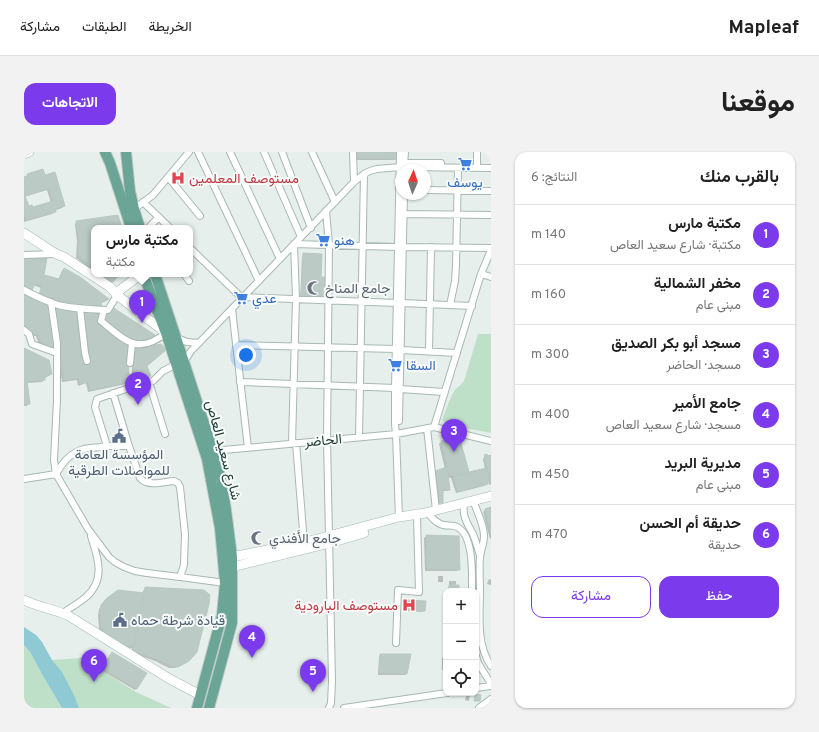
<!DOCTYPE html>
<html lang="ar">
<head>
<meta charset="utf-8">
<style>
  body { margin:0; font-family:Overpass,Vazirmatn,sans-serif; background:#f2f2f2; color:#222; direction:rtl }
  .controls { position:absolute; right:12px; bottom:12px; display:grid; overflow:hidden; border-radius:8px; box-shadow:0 1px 3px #0004 }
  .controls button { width:36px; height:36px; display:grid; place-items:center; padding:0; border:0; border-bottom:1px solid #e0e0e0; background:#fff; color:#222; font:20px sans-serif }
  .compass { position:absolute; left:371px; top:12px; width:36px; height:36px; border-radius:50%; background:#fff; box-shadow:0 1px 3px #0004; rotate:3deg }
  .you { position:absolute; left:222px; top:203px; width:14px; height:14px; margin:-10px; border:3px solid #fff; border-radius:50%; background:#1a73e8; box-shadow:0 0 0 6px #1a73e833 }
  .badge { display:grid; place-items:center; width:26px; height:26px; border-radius:50%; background:#7c3aed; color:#fff; font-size:13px; font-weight:700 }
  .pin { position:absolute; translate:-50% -33px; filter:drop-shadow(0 1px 2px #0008) }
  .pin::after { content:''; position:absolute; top:21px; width:14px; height:12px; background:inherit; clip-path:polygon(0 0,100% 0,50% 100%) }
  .popup { position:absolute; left:67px; top:73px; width:102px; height:52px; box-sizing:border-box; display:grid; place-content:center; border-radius:8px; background:#fff; filter:drop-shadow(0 1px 3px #0005); font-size:13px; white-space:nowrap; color:#767676 }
  .popup b { font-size:15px; color:#222 }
  .popup::after { content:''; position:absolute; left:50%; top:100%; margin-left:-8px; border:8px solid transparent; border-top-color:#fff }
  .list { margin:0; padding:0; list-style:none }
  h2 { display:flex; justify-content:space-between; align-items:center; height:52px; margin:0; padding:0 16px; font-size:17px }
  h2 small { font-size:13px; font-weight:400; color:#767676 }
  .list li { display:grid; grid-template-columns:26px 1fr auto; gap:12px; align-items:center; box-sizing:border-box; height:60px; padding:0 16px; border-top:1px solid #e0e0e0 }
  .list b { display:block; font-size:15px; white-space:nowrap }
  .list p { margin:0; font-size:13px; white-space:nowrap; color:#767676 }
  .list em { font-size:13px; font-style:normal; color:#767676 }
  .actions { display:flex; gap:8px; padding:12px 16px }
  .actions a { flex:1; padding:9px 0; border:1px solid #7c3aed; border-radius:12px; text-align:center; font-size:14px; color:#7c3aed }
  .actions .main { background:#7c3aed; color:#fff }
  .icon { flex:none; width:22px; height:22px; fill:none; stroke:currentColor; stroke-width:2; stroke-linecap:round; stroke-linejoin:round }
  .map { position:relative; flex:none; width:467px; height:556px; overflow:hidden; direction:ltr; border-radius:12px }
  header { display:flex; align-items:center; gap:24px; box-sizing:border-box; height:56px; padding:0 20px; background:#fff; border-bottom:1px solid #e0e0e0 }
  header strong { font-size:19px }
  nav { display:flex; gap:22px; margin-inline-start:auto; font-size:14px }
  .intro { display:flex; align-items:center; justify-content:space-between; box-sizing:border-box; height:96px; padding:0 24px }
  h1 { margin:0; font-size:28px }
  .button { padding:10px 18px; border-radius:12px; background:#7c3aed; color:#fff; font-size:14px; font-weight:700 }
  main { display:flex; gap:24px; padding:0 24px }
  aside { flex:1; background:#fff; border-radius:12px; box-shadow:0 1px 3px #0004 }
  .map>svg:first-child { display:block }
  .green { fill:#bfe0c8 }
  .water { fill:#8ec9d4 }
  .shadow { fill:#0003; fill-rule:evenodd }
  .building { fill:#bbcac4; stroke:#b8c9c2; fill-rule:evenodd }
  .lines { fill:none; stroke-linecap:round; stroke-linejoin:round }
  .street-casing { stroke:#a8b8b2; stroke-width:8 }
  .secondary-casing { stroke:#a4bbb3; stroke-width:10 }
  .primary-casing { stroke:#c2cac8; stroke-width:12 }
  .street { stroke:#fff; stroke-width:6 }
  .secondary { stroke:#fff; stroke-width:9 }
  .primary { stroke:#6aa596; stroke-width:10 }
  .labels { text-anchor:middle; stroke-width:4; stroke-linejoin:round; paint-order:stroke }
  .health-label { font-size:14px; fill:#be3a42; stroke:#f7fbf9; text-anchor:start }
  .shop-label { font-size:14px; fill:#366cbe; stroke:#f7fbf9; text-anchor:start }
  .worship-label { font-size:14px; fill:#5b616d; stroke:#f7fbf9; text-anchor:start }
  .street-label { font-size:14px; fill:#24423a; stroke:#f7fbf9 }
  .service-label { font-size:14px; fill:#4e5e75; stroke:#f7fbf9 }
</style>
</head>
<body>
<header>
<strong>Mapleaf</strong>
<nav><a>الخريطة</a><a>الطبقات</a><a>مشاركة</a></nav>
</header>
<div class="intro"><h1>موقعنا</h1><a class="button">الاتجاهات</a></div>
<main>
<aside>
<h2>بالقرب منك<small>النتائج: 6</small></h2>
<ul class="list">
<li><span class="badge">1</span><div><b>مكتبة مارس</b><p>مكتبة · شارع سعيد العاص</p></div><em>140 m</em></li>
<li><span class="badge">2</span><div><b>مخفر الشمالية</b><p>مبنى عام</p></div><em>160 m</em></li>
<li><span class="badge">3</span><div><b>مسجد أبو بكر الصديق</b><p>مسجد · الحاضر</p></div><em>300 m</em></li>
<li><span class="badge">4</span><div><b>جامع الأمير</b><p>مسجد · شارع سعيد العاص</p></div><em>400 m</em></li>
<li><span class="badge">5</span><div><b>مديرية البريد</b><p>مبنى عام</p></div><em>450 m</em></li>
<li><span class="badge">6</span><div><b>حديقة أم الحسن</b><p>حديقة</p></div><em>470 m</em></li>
</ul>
<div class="actions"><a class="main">حفظ</a><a>مشاركة</a></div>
</aside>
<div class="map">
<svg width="467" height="556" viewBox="0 0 467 556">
  <rect width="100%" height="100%" fill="#e6efeb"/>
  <path class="green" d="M454,182H467V281L425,273L418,268C422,259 425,247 431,238C434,234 438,233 440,229Z
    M0,493L6,500L19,524L38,556H0Z
    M58,506L112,540L147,556H55C48,539 40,523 28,508Z"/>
  <path class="water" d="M0,475L12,483L18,490L28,508L38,520L50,543L55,556H38L19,524L6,500L0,493Z"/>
  <path class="shadow" d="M331,0H376L374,8H331Z
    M19,18L20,25L40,54L38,56L30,59L28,62L0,70V26L3,23ZM23,38L27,51L8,57L4,56L0,45Z
    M53,70L97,76H70V120L52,106L53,89L51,72Z
    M280,102L297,103L276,150L278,105Z
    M0,107L19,124L34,128L38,119L40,117L83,147L76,152L19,148L30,199L16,195L12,184H5L0,142L13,147L17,136L9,133L0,138Z
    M73,122H95L86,132Z
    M89,157L129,184L105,190L78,170Z
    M27,158L60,212L57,162L73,172L104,230L102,232L64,240L62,231L54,234L53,228L38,230Z
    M0,197L27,222L25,224L20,226V228L18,230L2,231L5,251L3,254H0Z
    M140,198L121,214L125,223L123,226L108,231V200Z
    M417,290L437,291L445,321L461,317L459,307L461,304L464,306L467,304V332L465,333L464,329L460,334L432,341L427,326L423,325L425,338L423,339H418V350L416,352H412L410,322L411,320L421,317L415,292Z
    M467,356V386L466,387L459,360L461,358Z
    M402,384L435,417L433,419H401L400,386Z
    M414,424H419V430H414Z
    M465,427L467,428V433L463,432Z
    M425,429H432V432L430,434L434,439H424V436L426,433H425Z
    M122,436L173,500L162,511L151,516H145L131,509L108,501V496L97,495L81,484L75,477L74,464L75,457L81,449L119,442V439Z
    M383,449L400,458L399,460L382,459V451Z
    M422,502V518H418V506Z
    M86,503L113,536L111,538L77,518Z
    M356,503L382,521L381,523H354L355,505Z
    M443,542H446L445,549L441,548Z"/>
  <path class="building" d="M333,0H377V7L333,6Z
    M19,17L21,23L31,20L41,54L31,57L32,60L2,68L0,61V25L4,24L3,22ZM25,36L29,49L9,55L8,53L5,54L1,44Z
    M94,63L98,76H70V116L54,104L55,86L52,69Z
    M279,101L298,102L297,125H302L301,149L277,148Z
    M0,106H23L20,123L35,127L40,116L56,125L85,147L77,151L78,156L36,152L15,143L18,134L11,131L7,141L0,134Z
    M78,122H96L89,130Z
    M0,141L24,151L31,199L18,193L14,182H8L0,176Z
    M29,155L52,160L61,211H67L59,158L76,159L74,171L104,194L105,230L66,238L64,230L56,232L55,226L40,228Z
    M88,155L131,183L121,192L108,188L79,167Z
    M137,192L142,198L123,214L127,224L110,230V197Z
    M0,196L25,208L28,222L21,224V228L3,229L6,252H0Z
    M426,288L437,291L445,320L429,324L425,322L417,289Z
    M463,302L464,304L467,303V331L460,303Z
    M423,315L426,338H419V351H414L411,319Z
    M462,316L465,326H464L465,329H463L464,332L434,340L429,324Z
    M467,355V382L461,357Z
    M402,383L435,384L436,418L403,417Z
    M425,433H435V439H425Z
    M121,435L180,438L186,443L185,452L173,500L165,509L154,515L148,514L133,507L109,499Z
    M94,438L120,441L110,494L100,493L83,482L77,475L76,461L77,453L83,446Z
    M383,448L402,449L401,459L383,458Z
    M88,500L123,521L113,537L78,516Z
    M356,502H387L383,522L355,521Z
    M451,542L457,543L456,549H450Z"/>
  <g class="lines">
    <defs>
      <path id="street" d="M174,0L235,129
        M206,0L256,107
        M240,0L277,85
        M258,0L287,76
        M288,0L311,50
        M329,0L330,30
        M376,11H417
        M453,12V0
        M380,14L381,0
        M144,25L176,64
        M401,38L467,39
        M119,50L146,76
        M110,57L129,43L165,0
        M302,59L305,93L303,288L308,529L307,551L305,556
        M380,62L467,63
        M127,76L126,74L135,65
        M379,95L467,96
        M166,96L218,146
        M0,103L30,102
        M160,122L165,129
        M457,122L467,125
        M0,138C11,144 22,149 34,153C48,157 70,157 84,158L93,143
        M219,145L373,151
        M27,150L33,191V248L30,308L32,322L64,377L85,405L91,410L100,415L111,419L123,421L156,425L201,431
        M378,151L448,154
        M426,153L431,129L432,113L434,16
        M56,156L61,201L63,209
        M208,157L224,296
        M80,158L77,169C101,188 113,204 142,181
        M0,178L5,182L8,192L33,201
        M153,186L163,190L175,191
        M212,193L372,197
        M377,198L433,201
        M405,199L407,95
        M160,210L167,199L171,195L330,30L340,22L346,19L353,17L376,15L467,16
        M106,211L108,191
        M125,230L141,282
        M216,230L371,236
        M376,237L420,240
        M375,269L380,42
        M410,275L457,122L467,98
        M403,276L412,358
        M335,285L340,22
        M268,291L272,147L270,92L374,95
        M272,291L280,391
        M83,294H105L89,241
        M105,294L116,326C124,335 139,330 150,329L154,331L156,335L161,382L160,413L156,425
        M189,299L372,282L410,275L467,289
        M0,327L32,322C39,310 46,301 60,297C68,295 76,296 83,294L71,255L73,247L102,237L129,229L139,219L153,212
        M449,348C453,360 460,372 460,384C460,391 457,398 456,405C455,416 456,428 456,439C456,464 452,492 467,514
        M440,351C438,364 443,371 449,382C452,389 454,397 456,404
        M403,360C408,366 413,372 420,373C424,374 429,373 433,375C450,383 448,423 448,439
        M375,365L372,282L371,272V236L376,0
        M39,461C46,456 55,451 62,445C82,427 74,406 67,384
        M372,491L374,438L395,440L393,365
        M452,504L454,511L467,532
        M452,536L467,534
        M320,556L423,541
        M455,556L467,547"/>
      <path id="secondary" d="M0,2L5,0
        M0,81L32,102L40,105L86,135L93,143L142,181
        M92,141L112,126L115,122
        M208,405L286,389L375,365L401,361L467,344
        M208,415L306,391L340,381
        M0,448C14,455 30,457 45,464L144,526L176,543"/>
      <path id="primary" d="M81,0L86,11L107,76
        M102,0L106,39L110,57L116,76
        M119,122L142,181L183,307L196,376L201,431L198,463L173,556
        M131,122L160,210L189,299L197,326L202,358L208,405V471L185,556"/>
    </defs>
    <use href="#street" class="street-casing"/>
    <use href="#secondary" class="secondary-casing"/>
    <use href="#primary" class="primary-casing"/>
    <use href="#street" class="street"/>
    <use href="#secondary" class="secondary"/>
    <use href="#primary" class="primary"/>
  </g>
  <defs>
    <symbol id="supermarket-bare" viewBox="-9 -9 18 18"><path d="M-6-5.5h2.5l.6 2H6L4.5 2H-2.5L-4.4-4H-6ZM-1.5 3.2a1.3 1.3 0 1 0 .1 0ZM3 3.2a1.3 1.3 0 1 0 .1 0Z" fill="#3f7fe0" stroke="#f7fbf9" stroke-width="2.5" paint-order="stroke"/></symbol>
    <symbol id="hospital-bare" viewBox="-9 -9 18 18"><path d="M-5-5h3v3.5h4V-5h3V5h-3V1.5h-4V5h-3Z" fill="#e0444e" stroke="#f7fbf9" stroke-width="2.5" paint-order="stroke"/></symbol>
    <symbol id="mosque-bare" viewBox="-9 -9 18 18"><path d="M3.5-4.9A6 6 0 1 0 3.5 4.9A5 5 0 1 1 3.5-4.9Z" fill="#6b7280" stroke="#f7fbf9" stroke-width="2.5" paint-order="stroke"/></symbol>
    <symbol id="civic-bare" viewBox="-9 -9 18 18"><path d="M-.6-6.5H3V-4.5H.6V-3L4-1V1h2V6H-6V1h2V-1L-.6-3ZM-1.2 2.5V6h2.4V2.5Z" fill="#5c6f8a" stroke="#f7fbf9" stroke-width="2.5" paint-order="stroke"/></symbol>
  </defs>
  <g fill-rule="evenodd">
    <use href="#supermarket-bare" x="431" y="2" width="20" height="20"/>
    <use href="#hospital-bare" x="144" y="16" width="20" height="20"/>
    <use href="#supermarket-bare" x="289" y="78" width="20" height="20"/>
    <use href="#mosque-bare" x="280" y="126" width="20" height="20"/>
    <use href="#supermarket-bare" x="207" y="136" width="20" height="20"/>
    <use href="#supermarket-bare" x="361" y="203" width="20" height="20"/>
    <use href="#civic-bare" x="85" y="274" width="20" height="20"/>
    <use href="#mosque-bare" x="224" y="376" width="20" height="20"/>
    <use href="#hospital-bare" x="375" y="443" width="20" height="20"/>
    <use href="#civic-bare" x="86" y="458" width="20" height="20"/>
  </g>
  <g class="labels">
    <g class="health-label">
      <text x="165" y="31">مستوصف المعلمين</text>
      <text x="374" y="458" text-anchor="end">مستوصف البارودية</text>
    </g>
    <g class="shop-label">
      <text x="441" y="35" text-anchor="middle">يوسف</text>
      <text x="310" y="93">هنو</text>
      <text x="228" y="151">عدي</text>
      <text x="382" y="218">السقا</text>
    </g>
    <g class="worship-label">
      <text x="301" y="141">جامع المناخ</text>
      <text x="245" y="391">جامع الأفندي</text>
    </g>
    <g class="street-label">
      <text transform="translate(299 288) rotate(-5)" y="5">الحاضر</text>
      <text transform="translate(200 298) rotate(75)" y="5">شارع سعيد العاص</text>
    </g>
    <g class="service-label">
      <text x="95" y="307">المؤسسة العامة<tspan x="95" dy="16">للمواصلات الطرقية</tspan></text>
      <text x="107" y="473" text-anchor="start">قيادة شرطة حماه</text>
    </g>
  </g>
</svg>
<div class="controls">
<button>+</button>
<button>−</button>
<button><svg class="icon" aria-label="locate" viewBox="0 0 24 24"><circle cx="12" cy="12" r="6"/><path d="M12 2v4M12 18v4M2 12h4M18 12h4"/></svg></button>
</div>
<svg class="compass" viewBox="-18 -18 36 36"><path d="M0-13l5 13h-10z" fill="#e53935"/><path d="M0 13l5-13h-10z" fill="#767676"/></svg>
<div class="you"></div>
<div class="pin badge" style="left:118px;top:171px">1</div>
<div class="popup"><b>مكتبة مارس</b>مكتبة</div>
<div class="pin badge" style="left:114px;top:253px">2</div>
<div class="pin badge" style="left:430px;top:300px">3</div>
<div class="pin badge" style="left:228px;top:506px">4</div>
<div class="pin badge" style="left:289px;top:540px">5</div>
<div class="pin badge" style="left:70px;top:530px">6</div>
</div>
</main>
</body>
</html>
